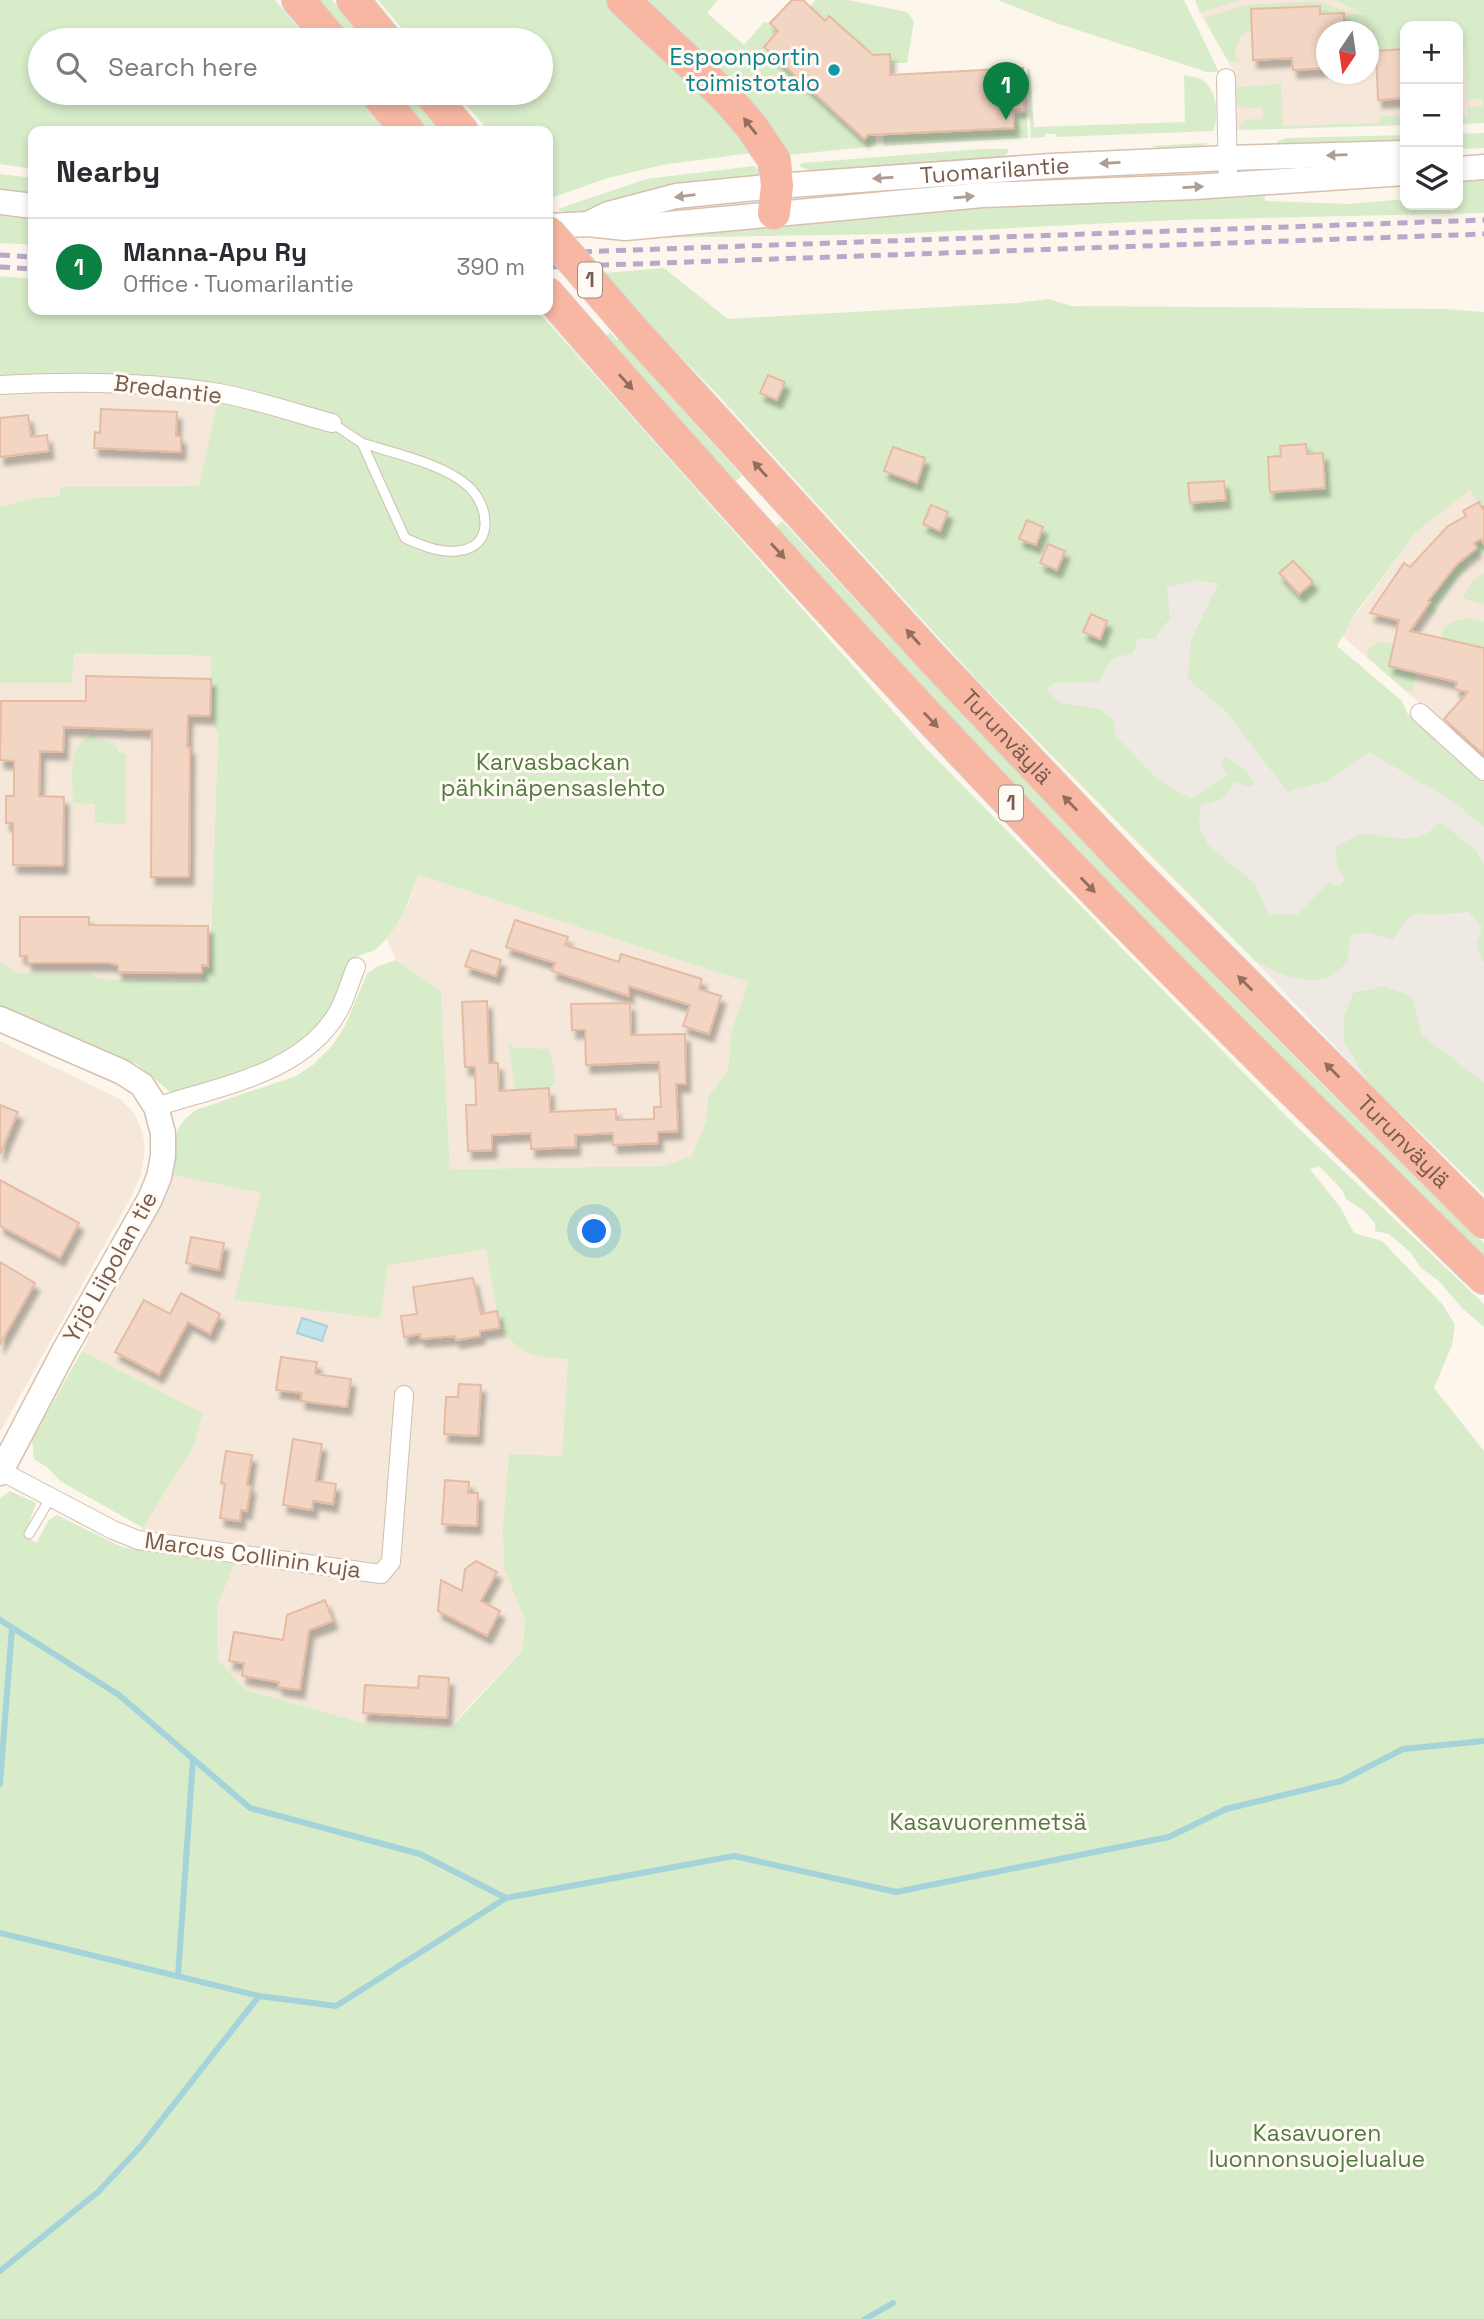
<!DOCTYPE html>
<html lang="en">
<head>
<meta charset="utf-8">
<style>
  body { margin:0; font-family:"Space Grotesk",sans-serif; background:#f7f7f7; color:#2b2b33 }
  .controls { position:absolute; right:21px; top:21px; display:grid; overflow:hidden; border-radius:14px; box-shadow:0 4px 10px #0003 }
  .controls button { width:63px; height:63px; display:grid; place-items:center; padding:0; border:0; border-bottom:2px solid #e1e1e2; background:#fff; color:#2b2b33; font:35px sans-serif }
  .compass { position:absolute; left:1316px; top:21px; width:63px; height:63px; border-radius:50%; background:#fff; box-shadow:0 4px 10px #0003; rotate:193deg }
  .you { position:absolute; left:595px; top:1232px; width:24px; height:24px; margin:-18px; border:5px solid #fff; border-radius:50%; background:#1a73e8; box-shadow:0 0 0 10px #1a73e833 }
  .badge { display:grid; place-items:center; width:46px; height:46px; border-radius:50%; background:#0b8043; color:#fff; font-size:23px; font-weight:700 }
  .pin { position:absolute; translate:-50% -58px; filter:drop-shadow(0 2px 4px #0008) }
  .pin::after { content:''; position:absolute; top:37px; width:24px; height:21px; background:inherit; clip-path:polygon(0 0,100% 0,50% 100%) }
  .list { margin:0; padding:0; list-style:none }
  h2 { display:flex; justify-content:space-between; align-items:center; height:91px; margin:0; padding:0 28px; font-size:30px }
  h2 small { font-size:23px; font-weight:400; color:#7c7c81 }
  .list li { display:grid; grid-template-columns:46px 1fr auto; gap:21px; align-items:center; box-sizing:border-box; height:98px; padding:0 28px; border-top:2px solid #e1e1e2 }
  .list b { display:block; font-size:26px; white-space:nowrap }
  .list p { margin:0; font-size:23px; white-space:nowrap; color:#7c7c81 }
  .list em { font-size:23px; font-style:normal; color:#7c7c81 }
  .icon { flex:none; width:38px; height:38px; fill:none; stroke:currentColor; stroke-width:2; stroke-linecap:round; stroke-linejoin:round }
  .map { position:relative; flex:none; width:1484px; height:2319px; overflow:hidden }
  .search { position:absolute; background:#fff; box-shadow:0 4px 10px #0003; left:28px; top:28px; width:525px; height:77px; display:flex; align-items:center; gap:18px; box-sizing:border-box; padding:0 24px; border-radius:38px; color:#7c7c81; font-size:26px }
  .panel { position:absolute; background:#fff; box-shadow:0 4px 10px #0003; left:28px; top:126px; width:525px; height:189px; border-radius:14px }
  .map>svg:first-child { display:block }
  .residential { fill:#f5e8da; fill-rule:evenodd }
  .industrial { fill:#efe9e4 }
  .green { fill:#d8ecc9 }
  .water { fill:#bfe3e8; stroke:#a5d3da; stroke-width:2 }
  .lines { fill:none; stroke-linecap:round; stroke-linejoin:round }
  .stream { stroke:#a5d3da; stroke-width:6 }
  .building { fill:#f3d5c3; stroke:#e6bba3; stroke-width:2; filter:url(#shadow) }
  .lane-casing { stroke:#d1beb0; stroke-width:11 }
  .street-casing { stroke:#d1beb0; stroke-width:20 }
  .secondary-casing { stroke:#d6c0b0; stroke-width:27 }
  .highway-casing { stroke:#dad1cd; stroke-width:34 }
  .lane { stroke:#fff; stroke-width:9 }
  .street { stroke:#fff; stroke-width:18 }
  .secondary { stroke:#fff; stroke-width:24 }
  .highway { stroke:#f7b7a3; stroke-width:32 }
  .rail { stroke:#b9a8c9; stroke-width:5; stroke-dasharray:10 7; stroke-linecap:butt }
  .highway-bridge-casing { stroke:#dad1cd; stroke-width:34; stroke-linecap:butt }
  .highway-bridge { stroke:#f7b7a3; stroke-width:32 }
  .oneway { fill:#936e5e }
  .oneway2 { fill:#af9d94 }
  .culture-dot { fill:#0f9aa8; stroke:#fffaf3; stroke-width:2.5 }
  .labels { text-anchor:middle; stroke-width:6; stroke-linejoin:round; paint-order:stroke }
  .shield { fill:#fffaf3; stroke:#a28b7f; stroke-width:2 }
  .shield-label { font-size:21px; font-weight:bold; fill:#7a5c4d }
  .culture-label { font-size:23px; fill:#0d838f; stroke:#fffaf3; text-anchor:end }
  .street-label { font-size:23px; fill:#7a5c4d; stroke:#fffaf3 }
  .park-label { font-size:23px; fill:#537a41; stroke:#fffaf3 }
</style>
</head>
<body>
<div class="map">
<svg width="1484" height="2319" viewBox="0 0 1484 2319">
  <defs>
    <filter id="shadow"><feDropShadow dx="4.5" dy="8" stdDeviation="2" flood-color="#0004"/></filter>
  </defs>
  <rect width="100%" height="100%" fill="#fdf6ec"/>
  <path class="residential" d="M1241,0H1334L1351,8L1405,26V125L1235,130L1234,72L1200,13ZM1326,32H1368V74H1326Z
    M1458,54H1465L1483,99L1484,123L1458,124Z
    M107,374L215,387L218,399L199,486L60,487L61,496L34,498L0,507V380Z
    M1484,476V759L1341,635L1416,532L1470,490Z
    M74,653L211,656L210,715L218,736L210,969L202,973V981L100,979L91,973H18L0,961V683H72Z
    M418,875L748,982L731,1033L728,1069L708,1097L706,1121L692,1156L663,1166L450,1169L441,991L396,960L387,940L410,900Z
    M0,1041L120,1099L134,1113L142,1131L145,1149L141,1175L130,1199L0,1432Z
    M168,1174L261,1193L234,1300L380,1319L388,1264L486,1249L500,1330L522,1351L541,1357L568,1359L562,1457L509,1454L525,1620L522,1651L469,1706L450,1729L363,1723L246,1690L218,1660L217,1606L233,1564L139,1550L143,1528L194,1445L203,1413L82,1351Z"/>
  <path class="industrial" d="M1198,547L1484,814V1194L1369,1083L1255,961L1028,694Z"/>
  <path class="green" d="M0,0H275L309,40H40V93H353L386,131H33V169L0,164Z
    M315,0H332L366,40H349Z
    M378,0H607L637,23L758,152L662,165L608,178L548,199V131H489L455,93H541V40H411Z
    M639,0H718L707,13L744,45L764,22L770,23L778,31L764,47L864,139L875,127L876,146L788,155Z
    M815,0H848L907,12L914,21L907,63H882L830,16L825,21L810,7Z
    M998,0H1184L1219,72H1207L1056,23Z
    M1195,0H1241L1200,13Z
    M1334,0H1484V123L1458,124V117H1468L1467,107L1483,106V99H1467L1465,54H1458V26H1405V49L1369,51L1368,32L1344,31L1343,13L1320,14L1319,6L1252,9V30C1240,35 1236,43 1235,56L1239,62L1228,61L1204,18L1246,5L1318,1L1344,11V13L1366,15Z
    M1027,69H1030L1034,127L1185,122L1184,75C1189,76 1197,77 1201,79C1217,89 1220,115 1213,131L1057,137L1056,134H1045V137L1031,138Z
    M1281,84L1283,126L1379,123L1380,116H1398V119L1405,118V125L1242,130L1239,127C1242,117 1253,120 1261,119L1264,113L1261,108H1246L1238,106L1236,98L1237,87Z
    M393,93H409L441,131H426Z
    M1026,113L1028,138L884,146L883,134L1013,128V114Z
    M1484,133V148L1458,149V134Z
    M1405,135V150L1275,147L1278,141L1287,138Z
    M1207,143L1201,149L1166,150L1151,146Z
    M981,149H1008V152L1005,156L970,164L820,175L799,166L802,163Z
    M754,166L760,171L758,179C706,188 654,193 603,205C589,208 570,220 558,209L646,179Z
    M0,174L33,178V195L0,191Z
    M1484,175V213L1174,220L893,234L644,238L1029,201L1264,191L1265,201L1350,204L1405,199V205H1458V179Z
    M0,216L33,219V245L0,243Z
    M664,268L728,319L1016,303L1049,299L1071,306L1444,309L1484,312V511L1470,490L1416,532L1355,614L1337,646L1402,701L1407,713L1484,780V827L1454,802L1369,752L1329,780L1288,792L1227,713L1188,679L1191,640L1218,584L1199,580L1167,587L1170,618L1155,639L1144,638L1137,640L1133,653L1113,658L1098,682L1053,683L1046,691L1061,703L1100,709L1113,719L1116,736L1156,778L1191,799L1227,775L1221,763L1225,757C1236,762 1249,771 1254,783L1251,787L1235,782L1222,799L1200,806L1199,826L1208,845L1254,883L1269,914L1297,915L1329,882L1340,887L1344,879L1337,864L1336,847C1344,843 1357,833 1367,834C1396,836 1417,848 1440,822L1477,851L1484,865V964L1476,946L1482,927L1469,912L1434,915L1420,913L1407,919L1392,940L1369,932L1350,935L1348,961C1343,966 1337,973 1331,976C1306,987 1277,973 1255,961L981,684L716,393L643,318L605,273Z
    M0,276L33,279V310H537L923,745L1293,1123L1484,1304V1327L1461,1307L1439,1281L1421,1268L1411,1253L1389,1234L1375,1231V1223L1363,1210L1346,1199L1342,1190L1319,1166L1310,1169L1340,1207L1354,1233L1382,1241L1443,1305L1455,1325L1452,1345L1434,1388L1484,1451V2319H0V1498L10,1491L36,1503L25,1534L36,1543L49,1520L57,1515L122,1547L234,1564L217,1606L218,1660L246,1690L363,1723L450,1729L522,1651L525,1620L504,1568L503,1528L509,1454L562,1456L568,1359L541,1357L522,1351L500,1330L486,1249L388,1265L380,1319L234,1300L261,1193L168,1174L178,1129L185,1119L196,1110L296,1076L313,1065L332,1046L345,1026L367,974L376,967L396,960L441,991L450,1169L663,1166L692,1156L706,1121L708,1097L728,1069L731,1033L748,982L418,875C409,901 398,932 376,949C369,954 359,953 353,960C347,966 346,977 343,985C337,997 329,1012 321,1022C287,1067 225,1078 174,1093L169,1091L137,1064L88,1048L0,1008V961L18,973H91L100,979L202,981V973L210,968L218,736L210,715L211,656L74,653L72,683H0V507L34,498L60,496V487L199,486L218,399L215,387L107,374L0,380Z
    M610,332L617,340L619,339L742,476L733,483L606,337Z
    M782,521C1010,767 1242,1010 1484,1243V1259C1239,1024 1006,777 774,529Z
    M1484,537V552L1465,564L1468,569L1457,578L1434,615L1424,610V598L1440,586L1451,571L1447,567L1463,559L1477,548L1474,543Z
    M1484,573V605L1462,598L1474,580Z
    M1470,618L1484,622V648L1442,638L1443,629L1454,621Z
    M1381,642L1394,644L1389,666L1416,673L1413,689L1410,692L1406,691L1367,657L1368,648Z
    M94,733L97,739L114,743L120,753H126V824L95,823V804L73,803C73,775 65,746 94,733Z
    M1385,986L1412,997L1422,1035L1484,1083V1194L1369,1083L1344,1042V1017L1353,993Z
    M509,1044L515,1048L549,1049L555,1072L554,1084L549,1088L515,1090Z
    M82,1351L203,1413L194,1445L143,1528L60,1481L48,1468L34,1459L32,1439Z"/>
  <path class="water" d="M302,1318L327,1326L322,1341L297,1333Z"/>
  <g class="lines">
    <path class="stream" d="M0,1620L119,1695L250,1808L420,1854L506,1898
      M0,1784L12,1628
      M0,1933L259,1996
      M178,1976L193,1759
      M0,2271L98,2192L141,2146L259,1996L336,2006L506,1898L734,1856L896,1892L1169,1837L1226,1809L1341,1781L1403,1749L1484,1741
      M865,2319L893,2303"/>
  </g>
  <path class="building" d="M792,0H803L825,21L829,16L873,55L890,54V75L1023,68L1024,109L1013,110L1014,128L868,135L864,139L764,47L778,31L770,23Z
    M1320,6V14L1344,13V32H1326V68L1293,70L1292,58L1253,60L1251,9Z
    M1405,49V98L1378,100L1376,51Z
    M768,375L785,382L777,400L760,393Z
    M101,409L177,412L176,436H181V452L94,448L95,432L100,433Z
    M28,415L31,437L47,435L49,451L0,457V418Z
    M1306,444L1307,454L1323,453L1325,488L1270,492L1268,457L1281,456L1280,446Z
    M893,447L925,458L917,483L884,471Z
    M1224,481L1226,500L1190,503L1188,483Z
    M1479,502L1482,508L1484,506V544L1481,539L1474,543L1477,548L1457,564L1428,601L1430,602L1410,631L1484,648V755L1444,719L1468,692L1455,689L1457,682L1389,666L1399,620L1370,613L1404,563L1410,567L1448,526L1466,516L1463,511Z
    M931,505L948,512L940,531L923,524Z
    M1027,520L1043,527L1036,545L1019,539Z
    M1048,544L1065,551L1057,570L1040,563Z
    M1293,561L1313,582L1299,594L1279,573Z
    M1091,614L1107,621L1100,639L1083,632Z
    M86,676L211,679L210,716L188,715L187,747H190L189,877H151L152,730L64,727L63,752L40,751L39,796L64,797L63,866L13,865V823H6V796H14V761L0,760L1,701H86Z
    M20,917H89V925L208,926V966L202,965V973L118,972V965L109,963H28L27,956H20Z
    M515,920L568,937L565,945L619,962L621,954L702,979L699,989L721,996L709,1034L683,1026L690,1005L629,986V996L552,971L555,963L506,947Z
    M471,950L501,960L496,976L465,966Z
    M487,1001L489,1063H498L499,1091L549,1088L550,1112L616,1109V1120L654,1119V1107H661L659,1062L586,1065L585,1030H572L571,1004L630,1003L631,1035L685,1034L686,1084H676L678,1131L658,1132V1143L613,1145V1133L575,1135L576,1147L531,1149V1133L492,1135V1150L468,1151L466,1105H476L475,1067H465L462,1002Z
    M0,1105L18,1112L0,1154Z
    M0,1180L79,1223L60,1258L0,1226Z
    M191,1237L224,1243L219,1270L186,1263Z
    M0,1262L35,1283L0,1344Z
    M473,1278L481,1314L497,1311L500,1328L480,1331V1336L456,1340L455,1336L421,1339L420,1334L404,1337L401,1316L417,1314L413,1287Z
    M181,1293L220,1314L210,1334L188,1322L159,1375L115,1352L144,1300L170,1314Z
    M281,1357L317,1362L315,1374L351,1379L347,1407L301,1401L302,1393L276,1390Z
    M459,1384L481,1385L478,1436L444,1434L446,1397H458Z
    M293,1439L322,1444L316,1481L336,1484L333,1504L313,1501L312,1510L283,1505Z
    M226,1451L252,1455L247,1485L251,1486L247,1511L241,1510L240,1521L220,1518L225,1484L221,1483Z
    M445,1480L469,1482L468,1493H478L477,1526L442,1524Z
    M476,1561L497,1572L481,1601L500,1611L487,1636L438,1611L441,1580L462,1591L465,1569Z
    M325,1600L333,1621L309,1630L300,1690L278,1687L279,1682L242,1676L244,1663L229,1661L234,1632L283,1640L287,1615Z
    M419,1676L449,1678L447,1718L363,1713L365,1685L418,1688Z"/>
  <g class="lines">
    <defs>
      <path id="lane" d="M332,423L362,443L405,538C421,545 439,553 457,551C495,548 490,506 468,486C444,464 393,453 362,443
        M29,1534L51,1497"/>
      <path id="street" d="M1226,78L1228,185
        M0,385C73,381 146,381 219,393C257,400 295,413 332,423
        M1420,713L1484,771
        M156,1107C219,1086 302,1074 338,1012C346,998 350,981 356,967
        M1,1471L113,1530L138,1540L381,1574L391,1562L404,1395"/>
      <g id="secondary">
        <path d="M1458,169L1484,167"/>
        <path d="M0,202L33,206"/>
        <path id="s1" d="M592,222L608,214L676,196L777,186L1051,166L1227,158L1405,153"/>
        <path d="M548,226L588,224L625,228L982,195L1194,187L1405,173"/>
        <path d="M0,1019L122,1072L142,1085L156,1107L163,1133V1156L159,1177L150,1199L64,1351L0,1473"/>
      </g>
      <g id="highway">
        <path d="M298,0L332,40"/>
        <path d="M353,0L386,40"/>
        <path d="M623,0L725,96L751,126L774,160L777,186L774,213"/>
        <path d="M376,93L408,131"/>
        <path d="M430,93L462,131"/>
        <path d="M548,294C810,596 1084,890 1372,1168C1409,1205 1446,1242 1484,1278"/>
        <path id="s2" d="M631,328L933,659L1134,871L1484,1222"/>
      </g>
    </defs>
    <use href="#lane" class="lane-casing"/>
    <use href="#street" class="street-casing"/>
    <use href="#secondary" class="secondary-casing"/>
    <use href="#highway" class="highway-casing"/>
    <use href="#lane" class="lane"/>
    <use href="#street" class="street"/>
    <use href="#secondary" class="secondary"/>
    <use href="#highway" class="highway"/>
    <path class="rail" d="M548,253L1484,220
      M0,255L33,257
      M0,267L33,269
      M548,267L1484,234"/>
    <defs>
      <path id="highway-bridge" d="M548,232L631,328"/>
    </defs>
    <use href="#highway-bridge" class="highway-bridge-casing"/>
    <use href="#highway-bridge" class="highway-bridge"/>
  </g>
  <defs><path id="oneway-solid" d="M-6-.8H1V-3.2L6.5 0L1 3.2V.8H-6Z" transform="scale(1.75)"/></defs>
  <g class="oneway">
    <use href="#oneway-solid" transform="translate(750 126) rotate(-128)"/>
    <use href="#oneway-solid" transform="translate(626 382) rotate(48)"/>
    <use href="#oneway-solid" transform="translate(760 469) rotate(-132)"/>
    <use href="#oneway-solid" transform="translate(778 551) rotate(48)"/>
    <use href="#oneway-solid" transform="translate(913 637) rotate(-132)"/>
    <use href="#oneway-solid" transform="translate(931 720) rotate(46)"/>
    <use href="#oneway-solid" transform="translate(1070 803) rotate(-134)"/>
    <use href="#oneway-solid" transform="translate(1088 885) rotate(46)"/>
    <use href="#oneway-solid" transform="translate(1245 983) rotate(-135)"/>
    <use href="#oneway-solid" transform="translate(1332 1070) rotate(-135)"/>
  </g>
  <g class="oneway2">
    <use href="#oneway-solid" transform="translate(1337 155) rotate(178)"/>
    <use href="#oneway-solid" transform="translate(1110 163) rotate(177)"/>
    <use href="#oneway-solid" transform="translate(883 178) rotate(176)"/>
    <use href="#oneway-solid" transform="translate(1193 187) rotate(-3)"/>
    <use href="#oneway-solid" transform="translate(685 196) rotate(173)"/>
    <use href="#oneway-solid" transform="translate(964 197) rotate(-5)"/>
  </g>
  <circle class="culture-dot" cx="834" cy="70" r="7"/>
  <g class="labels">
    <g class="shield">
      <rect x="578" y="262.5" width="24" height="35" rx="5"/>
      <rect x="999" y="785.5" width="24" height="35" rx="5"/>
    </g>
    <g class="shield-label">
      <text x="590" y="287">1</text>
      <text x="1011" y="810">1</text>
    </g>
    <g class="culture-label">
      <text x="820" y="65">Espoonportin<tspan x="820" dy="26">toimistotalo</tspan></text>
    </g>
    <g class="street-label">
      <text dy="8" stroke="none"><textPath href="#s1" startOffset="408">Tuomarilantie</textPath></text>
      <text transform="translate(168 389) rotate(7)" y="8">Bredantie</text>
      <text dy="8" stroke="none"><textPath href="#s2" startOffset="555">Turunväylä</textPath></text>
      <text dy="8" stroke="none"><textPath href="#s2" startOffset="1122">Turunväylä</textPath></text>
      <text transform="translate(110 1267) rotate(-61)" y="8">Yrjö Liipolan tie</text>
      <text transform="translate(253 1555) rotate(8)" y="8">Marcus Collinin kuja</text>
    </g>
    <g class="park-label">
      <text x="553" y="770">Karvasbackan<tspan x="553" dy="26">pähkinäpensaslehto</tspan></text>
      <text x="988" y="1830">Kasavuorenmetsä</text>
      <text x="1317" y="2141">Kasavuoren<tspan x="1317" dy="26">luonnonsuojelualue</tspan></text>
    </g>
  </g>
</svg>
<div class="controls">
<button>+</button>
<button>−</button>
<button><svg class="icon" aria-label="layers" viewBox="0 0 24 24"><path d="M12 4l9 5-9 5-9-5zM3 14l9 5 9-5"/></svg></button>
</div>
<svg class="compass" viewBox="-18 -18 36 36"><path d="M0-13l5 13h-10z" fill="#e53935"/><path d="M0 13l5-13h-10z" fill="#7c7c81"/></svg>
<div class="you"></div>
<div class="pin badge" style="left:1006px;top:120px">1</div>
<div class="search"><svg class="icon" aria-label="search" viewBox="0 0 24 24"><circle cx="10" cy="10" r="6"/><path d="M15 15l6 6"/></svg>Search here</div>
<section class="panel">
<h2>Nearby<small></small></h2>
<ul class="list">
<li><span class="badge">1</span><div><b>Manna-Apu Ry</b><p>Office · Tuomarilantie</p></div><em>390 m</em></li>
</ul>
</section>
</div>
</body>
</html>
